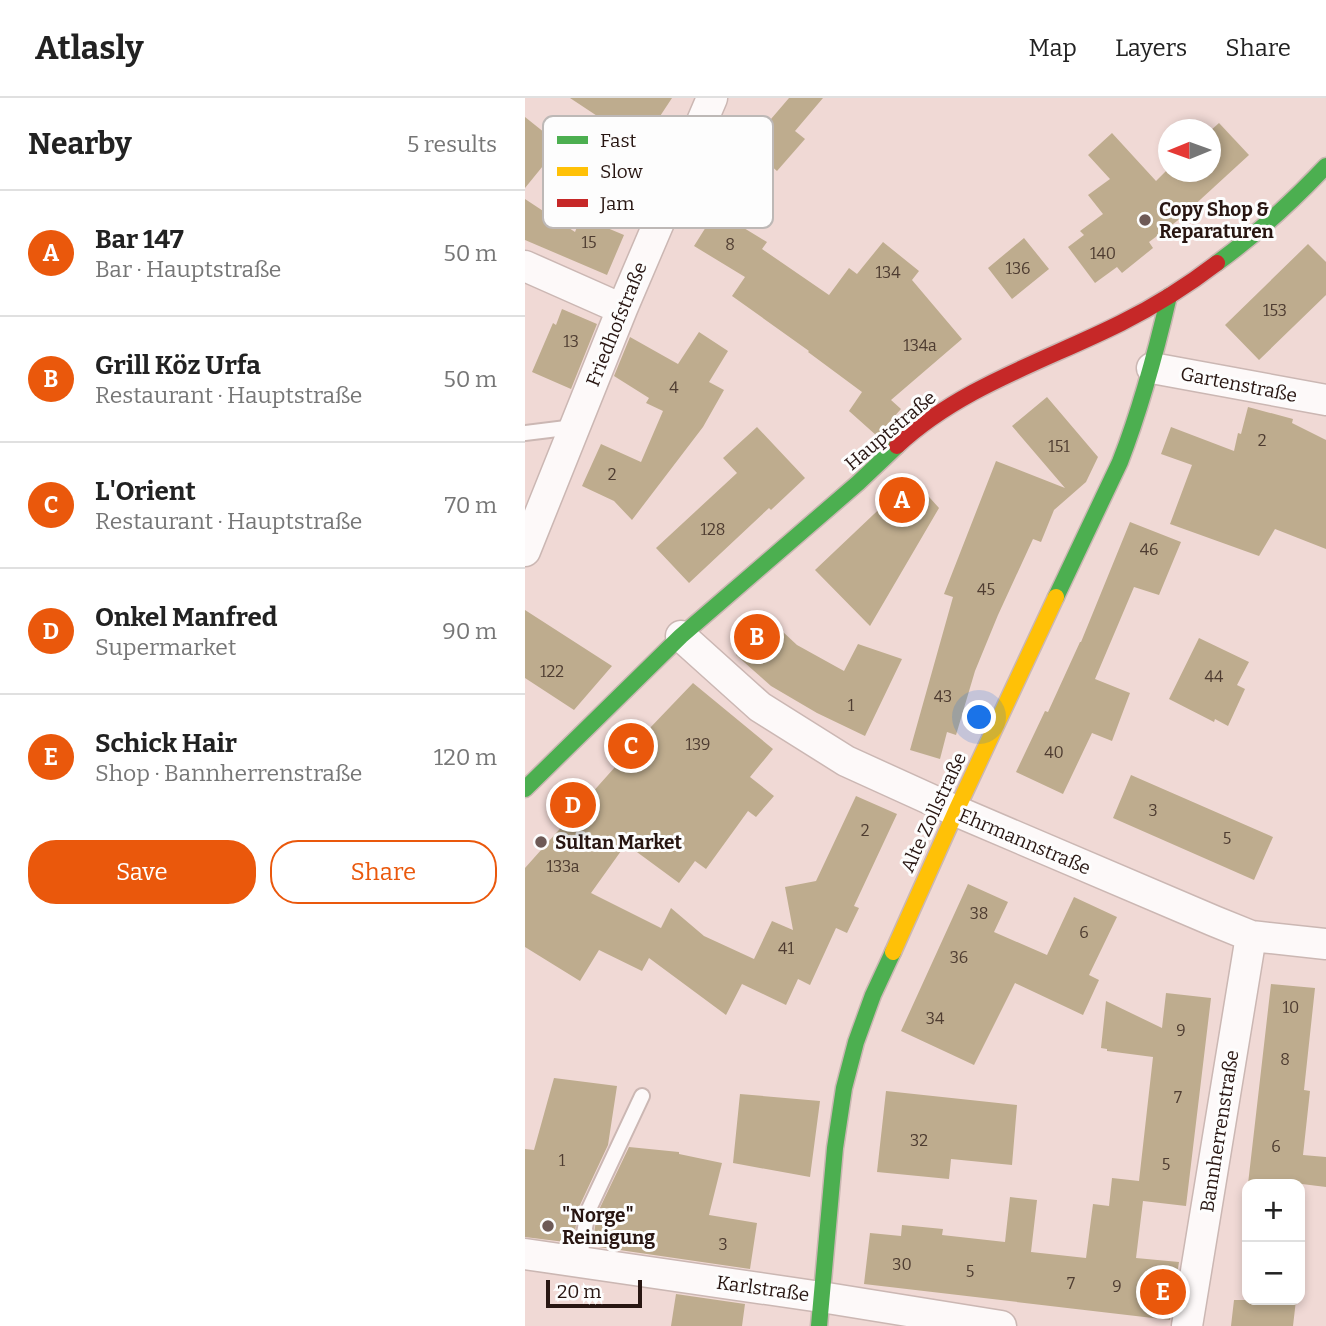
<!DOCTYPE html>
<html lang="en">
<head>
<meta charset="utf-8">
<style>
  body { margin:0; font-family:Bitter,serif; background:#f6f6f6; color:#222 }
  .controls { position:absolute; right:21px; bottom:21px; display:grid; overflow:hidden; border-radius:14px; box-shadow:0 4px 10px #0003 }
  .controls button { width:63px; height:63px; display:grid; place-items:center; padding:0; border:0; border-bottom:2px solid #e0e0e0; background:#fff; color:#222; font:35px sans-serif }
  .compass { position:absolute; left:633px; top:21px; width:63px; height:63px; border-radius:50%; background:#fff; box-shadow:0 4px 10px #0003; rotate:269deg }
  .scale { position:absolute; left:21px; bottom:18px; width:96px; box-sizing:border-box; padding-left:7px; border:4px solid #281612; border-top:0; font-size:19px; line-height:24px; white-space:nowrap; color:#281612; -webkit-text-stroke:5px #fdfdfd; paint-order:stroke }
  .you { position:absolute; left:455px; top:620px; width:24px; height:24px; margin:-18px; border:5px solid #fff; border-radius:50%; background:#1a73e8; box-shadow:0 0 0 10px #1a73e833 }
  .badge { display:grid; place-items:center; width:46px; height:46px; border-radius:50%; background:#ea580c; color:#fff; font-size:23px; font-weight:700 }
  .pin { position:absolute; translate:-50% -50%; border:4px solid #fff; box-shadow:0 2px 7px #0006 }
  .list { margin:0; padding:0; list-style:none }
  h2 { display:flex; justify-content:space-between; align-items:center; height:91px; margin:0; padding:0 28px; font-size:30px }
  h2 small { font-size:23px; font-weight:400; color:#767676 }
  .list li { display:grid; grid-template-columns:46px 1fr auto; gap:21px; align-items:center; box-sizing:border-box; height:126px; padding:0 28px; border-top:2px solid #e0e0e0 }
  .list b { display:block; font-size:26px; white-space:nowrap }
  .list p { margin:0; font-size:23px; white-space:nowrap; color:#767676 }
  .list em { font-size:23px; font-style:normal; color:#767676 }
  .actions { display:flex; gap:14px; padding:21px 28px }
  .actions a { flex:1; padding:16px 0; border:2px solid #ea580c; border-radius:28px; text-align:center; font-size:24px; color:#ea580c }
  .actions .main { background:#ea580c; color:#fff }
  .map { position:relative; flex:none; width:801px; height:1228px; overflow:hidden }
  header { display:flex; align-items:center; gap:42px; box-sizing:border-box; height:98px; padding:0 35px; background:#fff; border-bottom:2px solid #e0e0e0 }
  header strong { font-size:33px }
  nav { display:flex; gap:38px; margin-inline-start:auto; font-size:24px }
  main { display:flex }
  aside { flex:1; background:#fff }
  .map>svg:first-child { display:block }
  .building { fill:#beac8e }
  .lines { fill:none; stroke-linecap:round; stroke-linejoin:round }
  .lane-casing { stroke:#cbb7b3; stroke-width:18 }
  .street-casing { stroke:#cbb7b3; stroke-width:33 }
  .fast-casing { stroke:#cbb7b3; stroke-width:19 }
  .slow-casing { stroke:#cbb7b3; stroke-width:19 }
  .jam-casing { stroke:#cbb7b3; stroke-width:19 }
  .lane { stroke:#fdf9f9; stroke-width:14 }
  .street { stroke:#fdf9f9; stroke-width:30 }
  .fast { stroke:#4caf50; stroke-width:16 }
  .slow { stroke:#ffc107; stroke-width:16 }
  .jam { stroke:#c62828; stroke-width:16 }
  .poi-dot { fill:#6e5a56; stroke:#fdfdfd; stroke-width:2.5 }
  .labels { text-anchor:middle; stroke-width:6; stroke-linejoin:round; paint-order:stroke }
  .number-label { font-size:16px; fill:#4e3c31 }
  .poi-label { font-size:19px; font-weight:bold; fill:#281612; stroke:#fdfdfd; text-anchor:start }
  .street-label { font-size:19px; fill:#281612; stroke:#fdfdfd }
  .key { fill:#fdfdfd; stroke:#bdb8b6; stroke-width:2 }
  .key-label { font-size:19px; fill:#281612 }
</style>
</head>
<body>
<header>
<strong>Atlasly</strong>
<nav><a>Map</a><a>Layers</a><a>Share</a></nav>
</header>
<main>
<aside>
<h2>Nearby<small>5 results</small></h2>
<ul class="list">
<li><span class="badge">A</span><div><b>Bar 147</b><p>Bar · Hauptstraße</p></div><em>50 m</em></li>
<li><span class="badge">B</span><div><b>Grill Köz Urfa</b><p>Restaurant · Hauptstraße</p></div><em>50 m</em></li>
<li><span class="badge">C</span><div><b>L'Orient</b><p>Restaurant · Hauptstraße</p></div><em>70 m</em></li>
<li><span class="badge">D</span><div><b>Onkel Manfred</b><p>Supermarket</p></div><em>90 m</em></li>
<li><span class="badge">E</span><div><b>Schick Hair</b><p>Shop · Bannherrenstraße</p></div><em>120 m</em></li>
</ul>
<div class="actions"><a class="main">Save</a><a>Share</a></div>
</aside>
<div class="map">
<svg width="801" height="1228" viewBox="0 0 801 1228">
  <rect width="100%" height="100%" fill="#f0d9d5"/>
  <path class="building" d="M45,0H147L116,47Z
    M264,0H298L270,33L280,41L252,73L223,48Z
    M0,19L35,47L0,90Z
    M694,25L724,57L652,123L624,144L628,150L597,175L592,169L570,185L543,149L559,137L555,133L578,116L563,97L585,81L563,57L587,35L631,83L643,71V74H685V33Z
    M0,101L50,134L56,119L99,137L82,177L0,142Z
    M191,113L242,144L237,151L304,197L324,170L332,176L358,144L394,173L387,182L437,241L366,302L376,311L352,338L324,313L337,294L283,254L284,253L207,198L220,179L169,148Z
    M499,140L524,171L487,201L463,170Z
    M783,146L801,164V197L734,262L700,227Z
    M37,211L72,226L46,291L7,274L28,225L31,227Z
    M174,234L203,253L184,284L199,292L178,329L107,422L89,403L57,388L76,346L116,364L138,313L121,305L124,300L89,278L105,239L153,266Z
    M522,299L573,359L561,384L529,412L516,444L508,441L473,517L450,573L431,637L422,634L415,661L385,652L428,499L419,496L471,363L540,390L487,328Z
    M723,309L768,321L767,325L801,342V451L750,431L734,458L645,426L667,367L636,356L646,329L709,353L713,335L716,336Z
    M232,329L280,380L246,412L244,410L164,485L131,450L212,375L198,360Z
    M387,380L414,410L345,528L290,472Z
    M605,424L656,444L634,497L609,489L570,581L605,595L587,643L567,635L538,696L491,674L520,613L523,614L555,544H556Z
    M0,512L87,568L49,612L0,580Z
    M243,520L272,547L319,573L333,546L377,561L340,638L292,615L246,588L211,557Z
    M674,540L724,564L712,587L720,591L703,628L690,621L689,624L644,601Z
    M168,585L248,651L225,679L249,698L231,719L223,713L181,771L170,763L154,785L101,746L66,795L136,830L146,810L179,838L229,861L247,823L268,832L260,789L291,783L331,698L372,716L329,808L334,810L322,835L311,830L285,887L273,881L261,907L217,886L201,917L124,860L117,873L74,852L55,883L0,849V770L123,632Z
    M606,677L748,739L729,782L588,720Z
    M443,786L483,804L469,834L522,857L549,799L592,819L564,877L574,882L558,917L490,885L449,967L376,933Z
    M746,886L790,890L779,992L785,993L778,1057L801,1059V1089L777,1086H723Z
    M641,895L686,900L661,1108L618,1103L611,1160L654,1164L645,1222L339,1186L345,1135L376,1138L377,1127L418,1131L417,1137L480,1144L485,1099L512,1102L506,1154L561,1160L568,1106L584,1108L587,1080L614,1083L628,959L582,953V951L576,950L581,903L637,930Z
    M29,980L92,988L83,1047L54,1109L48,1145L0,1139V1051L9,1052Z
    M361,993L492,1007L487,1067L426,1061L424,1081L352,1074Z
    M215,996L295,1003L285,1079L208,1065Z
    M104,1049L154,1054V1056L197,1065L184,1117L232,1125L225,1171L67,1148L72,1116Z
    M151,1196L220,1206L217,1228H146Z
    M709,1202H771L768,1228H706Z"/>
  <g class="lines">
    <defs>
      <path id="lane" d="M0,335L49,329
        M54,1164L63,1113L117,998"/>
      <path id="street" d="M0,168L97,211
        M627,270L801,302
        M0,453L97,211L187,0
        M156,538L235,609L321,663L431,713L689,823L726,838L801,846
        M0,1156L296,1199L476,1228
        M662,1228L726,838"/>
      <path id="fast" d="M692,165C732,136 767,104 801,68
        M531,499L595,364C616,310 631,254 644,198
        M0,691L156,538L333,385L372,348
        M294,1228L310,1050L319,990L331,944L348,897L368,854"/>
      <path id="slow" d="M368,854L431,713L531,499"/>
      <path id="jam" d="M372,348C435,289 520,263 596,225C630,208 662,188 692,165"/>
    </defs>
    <use href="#lane" class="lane-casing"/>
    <use href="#street" class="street-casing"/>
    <use href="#fast" class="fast-casing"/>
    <use href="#slow" class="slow-casing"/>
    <use href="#jam" class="jam-casing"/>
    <use href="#lane" class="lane"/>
    <use href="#street" class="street"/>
    <use href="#fast" class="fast"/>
    <use href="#slow" class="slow"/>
    <use href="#jam" class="jam"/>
  </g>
  <g class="poi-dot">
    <circle cx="620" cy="122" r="7"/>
    <circle cx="16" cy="744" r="7"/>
    <circle cx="23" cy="1128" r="7"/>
  </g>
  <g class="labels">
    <g class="number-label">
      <text x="64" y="150">15</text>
      <text x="205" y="152">8</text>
      <text x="578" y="161">140</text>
      <text x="493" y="176">136</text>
      <text x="363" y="180">134</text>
      <text x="750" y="218">153</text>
      <text x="46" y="249">13</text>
      <text x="395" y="253">134a</text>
      <text x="149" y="295">4</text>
      <text x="737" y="348">2</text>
      <text x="534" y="354">151</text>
      <text x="87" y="382">2</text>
      <text x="188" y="437">128</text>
      <text x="624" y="457">46</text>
      <text x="461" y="497">45</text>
      <text x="27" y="579">122</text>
      <text x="689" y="584">44</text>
      <text x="418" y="604">43</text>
      <text x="326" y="613">1</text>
      <text x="173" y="652">139</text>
      <text x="529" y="660">40</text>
      <text x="628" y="718">3</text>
      <text x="340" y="738">2</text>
      <text x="702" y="746">5</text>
      <text x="38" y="774">133a</text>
      <text x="454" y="821">38</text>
      <text x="559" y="840">6</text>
      <text x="261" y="856">41</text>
      <text x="434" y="865">36</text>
      <text x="766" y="915">10</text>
      <text x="410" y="926">34</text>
      <text x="656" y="938">9</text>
      <text x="760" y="967">8</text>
      <text x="653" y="1005">7</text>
      <text x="394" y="1048">32</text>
      <text x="751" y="1054">6</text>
      <text x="37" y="1068">1</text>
      <text x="641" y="1072">5</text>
      <text x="198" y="1152">3</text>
      <text x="377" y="1172">30</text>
      <text x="445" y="1179">5</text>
      <text x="546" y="1191">7</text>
      <text x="592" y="1194">9</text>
    </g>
    <g class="poi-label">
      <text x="634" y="118">Copy Shop &amp;<tspan x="634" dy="22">Reparaturen</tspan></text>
      <text x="30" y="751">Sultan Market</text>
      <text x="37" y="1124">"Norge"<tspan x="37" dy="22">Reinigung</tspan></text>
    </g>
    <g class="street-label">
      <text transform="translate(91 226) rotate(-68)" y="7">Friedhofstraße</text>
      <text transform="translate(714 286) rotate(11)" y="7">Gartenstraße</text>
      <text transform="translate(365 332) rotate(-40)" y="7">Hauptstraße</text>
      <text transform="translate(408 714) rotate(-65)" y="7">Alte Zollstraße</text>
      <text transform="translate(500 743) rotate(23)" y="7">Ehrmannstraße</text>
      <text transform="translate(694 1033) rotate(-81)" y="7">Bannherrenstraße</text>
      <text transform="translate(238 1190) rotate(8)" y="7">Karlstraße</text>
    </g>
  </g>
  <rect x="18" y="18" width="230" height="112" rx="10" class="key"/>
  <rect x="32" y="38" width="31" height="8" fill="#4caf50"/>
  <rect x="32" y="69" width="31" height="9" fill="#ffc107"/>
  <rect x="32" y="101" width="31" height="8" fill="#c62828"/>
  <g class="key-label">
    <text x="75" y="49">Fast</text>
    <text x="75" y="80">Slow</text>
    <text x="75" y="112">Jam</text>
  </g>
</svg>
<div class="controls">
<button>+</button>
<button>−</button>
</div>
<svg class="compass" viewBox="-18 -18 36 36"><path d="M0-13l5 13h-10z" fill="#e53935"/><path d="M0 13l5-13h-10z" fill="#767676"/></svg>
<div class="scale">20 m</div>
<div class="you"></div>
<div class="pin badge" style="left:377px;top:402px">A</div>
<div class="pin badge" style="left:232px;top:539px">B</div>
<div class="pin badge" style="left:106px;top:648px">C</div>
<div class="pin badge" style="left:48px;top:707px">D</div>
<div class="pin badge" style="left:638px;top:1194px">E</div>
</div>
</main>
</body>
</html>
